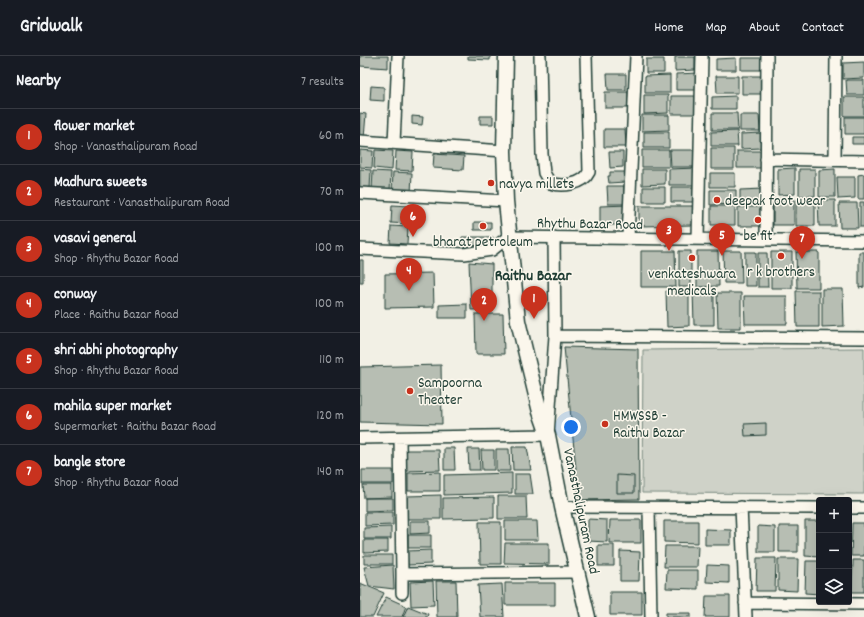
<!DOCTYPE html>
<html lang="en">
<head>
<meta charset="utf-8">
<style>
  body { margin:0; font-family:Dekko,sans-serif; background:#242831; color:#f1f3f6 }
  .controls { position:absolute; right:12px; bottom:12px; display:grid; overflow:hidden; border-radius:4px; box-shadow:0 4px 16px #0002 }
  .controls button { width:36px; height:36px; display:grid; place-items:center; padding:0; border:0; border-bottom:1px solid #363941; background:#171b24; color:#f1f3f6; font:20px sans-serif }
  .you { position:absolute; left:211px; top:371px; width:14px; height:14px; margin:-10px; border:3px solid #fff; border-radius:50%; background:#1a73e8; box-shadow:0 0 0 6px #1a73e833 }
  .badge { display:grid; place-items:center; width:26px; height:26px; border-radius:50%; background:#c8321e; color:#fff; font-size:13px; font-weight:700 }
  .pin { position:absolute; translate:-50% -33px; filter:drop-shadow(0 1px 2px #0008) }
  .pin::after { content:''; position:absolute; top:21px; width:14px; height:12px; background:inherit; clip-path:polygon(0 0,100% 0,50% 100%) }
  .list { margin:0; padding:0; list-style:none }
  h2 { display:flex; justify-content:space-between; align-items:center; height:52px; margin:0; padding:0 16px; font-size:17px }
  h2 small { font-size:13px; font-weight:400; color:#9ea1a6 }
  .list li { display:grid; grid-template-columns:26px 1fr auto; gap:12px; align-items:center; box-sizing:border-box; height:56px; padding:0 16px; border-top:1px solid #363941 }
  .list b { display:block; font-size:15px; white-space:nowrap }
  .list p { margin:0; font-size:13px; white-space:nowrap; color:#9ea1a6 }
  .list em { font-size:13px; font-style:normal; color:#9ea1a6 }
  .icon { flex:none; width:22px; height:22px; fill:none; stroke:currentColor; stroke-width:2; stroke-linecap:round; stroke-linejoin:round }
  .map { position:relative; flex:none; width:504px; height:561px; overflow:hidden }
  header { display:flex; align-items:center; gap:24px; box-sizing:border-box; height:56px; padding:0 20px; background:#171b24; border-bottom:1px solid #363941 }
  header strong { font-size:19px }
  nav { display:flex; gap:22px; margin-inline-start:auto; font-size:14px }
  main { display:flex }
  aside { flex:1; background:#171b24 }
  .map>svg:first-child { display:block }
  .green { fill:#cfd2c8; stroke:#77887e }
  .building { fill:#b7beb3; stroke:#1f3d34 }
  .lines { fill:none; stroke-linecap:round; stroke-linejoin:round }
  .minor-casing { stroke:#1f3d34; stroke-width:14 }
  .tertiary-casing { stroke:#1f3d34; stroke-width:17 }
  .minor { stroke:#fbf7ec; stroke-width:11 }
  .tertiary { stroke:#fbf7ec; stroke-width:14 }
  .poi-dot { fill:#c8321e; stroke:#fbf7ec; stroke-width:1.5 }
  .labels { text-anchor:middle; stroke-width:3; stroke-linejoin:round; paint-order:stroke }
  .poi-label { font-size:15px; fill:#1f3d34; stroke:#fbf7ec; text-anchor:start }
  .street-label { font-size:15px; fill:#1f3d34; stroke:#fbf7ec }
  .neighbourhood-label { font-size:16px; font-weight:bold; fill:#1f3d34; stroke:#fbf7ec }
</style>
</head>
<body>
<header>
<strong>Gridwalk</strong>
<nav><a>Home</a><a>Map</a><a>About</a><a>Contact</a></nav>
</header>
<main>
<aside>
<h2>Nearby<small>7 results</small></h2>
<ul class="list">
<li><span class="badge">1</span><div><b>flower market</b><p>Shop · Vanasthalipuram Road</p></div><em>60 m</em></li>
<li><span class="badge">2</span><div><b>Madhura sweets</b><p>Restaurant · Vanasthalipuram Road</p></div><em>70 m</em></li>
<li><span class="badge">3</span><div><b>vasavi general</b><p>Shop · Rhythu Bazar Road</p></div><em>100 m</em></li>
<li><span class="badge">4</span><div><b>conway</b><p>Place · Raithu Bazar Road</p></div><em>100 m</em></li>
<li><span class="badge">5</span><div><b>shri abhi photography</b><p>Shop · Rhythu Bazar Road</p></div><em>110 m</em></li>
<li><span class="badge">6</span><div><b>mahila super market</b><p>Supermarket · Raithu Bazar Road</p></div><em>120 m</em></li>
<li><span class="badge">7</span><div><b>bangle store</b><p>Shop · Rhythu Bazar Road</p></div><em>140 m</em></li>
</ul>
</aside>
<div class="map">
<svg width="504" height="561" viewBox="0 0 504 561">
  <rect width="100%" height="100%" fill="#f2f0e5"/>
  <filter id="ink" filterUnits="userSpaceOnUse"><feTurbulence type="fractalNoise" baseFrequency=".025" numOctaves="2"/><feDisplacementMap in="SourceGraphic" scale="8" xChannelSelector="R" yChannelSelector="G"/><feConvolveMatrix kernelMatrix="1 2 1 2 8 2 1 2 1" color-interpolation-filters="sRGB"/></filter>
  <g filter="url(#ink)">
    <path class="green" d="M504,292V438L282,437L283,294Z"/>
    <path class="building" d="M0,0H28V12L0,10Z
      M108,0H130V4L108,3Z
      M315,1H335V14L315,15Z
      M376,2V14H356V3Z
      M381,2H401V14H381Z
      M286,3H304V17H286Z
      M504,6V22L483,23V7Z
      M339,17V34H316V18Z
      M247,18H266V34H248Z
      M310,19V37H285V20Z
      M356,20H378V37H357Z
      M382,20H402V38H382Z
      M486,24H504V39H487Z
      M11,30L24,31V45L10,44Z
      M245,36H268V52H245Z
      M284,39H308V57L284,58Z
      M311,40H335L336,58H311Z
      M376,40V53H352V41Z
      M484,41H504V60H484Z
      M0,57L6,58L4,82L0,81Z
      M352,57H377L378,74H352Z
      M282,59H309V74L282,75Z
      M380,59H399L400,75H380Z
      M52,60L63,61L62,69L52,68Z
      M120,60H133V68H120Z
      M485,61H504V78H485Z
      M244,73H265L266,91H244Z
      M377,75L378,90H351V76Z
      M284,76H309V92H284Z
      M401,77V92L381,93V78Z
      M492,81H504V88H492Z
      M351,92H374V113H351Z
      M0,94L13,95L12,112L0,111Z
      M15,94L33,95L32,114L14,112Z
      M282,94H309V111H282Z
      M310,94H337V111H311Z
      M36,95L53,96L52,115L35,114Z
      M377,95H403V112H377Z
      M249,96H263V111L250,112Z
      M74,98L104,100L103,114L73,112Z
      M337,112V129H309V113Z
      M435,112V138L418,139V113Z
      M0,113L11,114L10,133L0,132Z
      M282,113H305V128L282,129Z
      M439,113H455V140H439Z
      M475,113V141H459V114Z
      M13,115L31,116L30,134H12Z
      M33,116L52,117L51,137L32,136Z
      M250,116H265V126L249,127L248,120H250Z
      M350,117H375V131H350Z
      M504,118V143H498V119Z
      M477,121H495V142L478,143Z
      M247,130H264V148H248Z
      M283,131H305V146H283Z
      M311,131H335V146H311Z
      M403,133V149H380V134Z
      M350,134H376V148L350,149Z
      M413,143H434V169H413Z
      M455,143V170H436V144Z
      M458,144H475V170H459Z
      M500,146H504V171H500Z
      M479,147H497L498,172H480Z
      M32,149L49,150L48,168L31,167Z
      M268,149V169H240V150Z
      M279,150H334V169L279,170Z
      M351,150H375V169H351Z
      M378,151H404V170H378Z
      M114,166H131V174H114Z
      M31,170L48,171L47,188L30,187Z
      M102,181H133V190H102Z
      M281,195H315L316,231H281Z
      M319,195H331V231H319Z
      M337,195H358L359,230L337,231Z
      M363,195H381L382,227H364Z
      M385,196H396V230H385Z
      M411,196H432V232H411Z
      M436,196H459V232H437Z
      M499,196H504V231L499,232Z
      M398,197H407L408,231H398Z
      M0,204H3V226H0Z
      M109,206L132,208V253L111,254Z
      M73,217L74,251L25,252V218Z
      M354,233V269H334L333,234Z
      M462,233H483L484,270L462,271Z
      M306,235H329V270L307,271Z
      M436,235H459V271H437Z
      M357,237H381V272H358Z
      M384,240H427V268H385Z
      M107,248V262H79V249Z
      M115,258H143L144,298H116Z
      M204,291L278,293L279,443L219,444Z
      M81,309L82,368L0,366V311Z
      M406,367V379L385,380L384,368Z
      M152,391H167L171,414H153Z
      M84,392H94L95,414H84Z
      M108,393H119L120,414H109Z
      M136,393H149L150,415H136Z
      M45,394H79L80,414L46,415Z
      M121,394H134V414H122Z
      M2,414H33V428H2Z
      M80,416V435H48V417Z
      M152,417V437L84,439V419Z
      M155,418H170L173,438H155Z
      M257,419L274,420V437H257Z
      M3,429H32V441L4,442Z
      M81,439V463H47V440Z
      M138,440H166L167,463H138Z
      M134,441V462L83,463V442Z
      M5,442H33V454L5,455Z
      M5,456H33V469L5,470Z
      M228,463L247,464V486L228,485Z
      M250,464H281V487H249Z
      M50,465H70V477L50,478Z
      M145,465H177L178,484H145Z
      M304,465H338V487L304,486Z
      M445,465H459V501L445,500Z
      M119,466H141V508H120Z
      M492,467H504V500H491Z
      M398,470L415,471V496H398Z
      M419,470H438V496H419Z
      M31,471V483H4V472Z
      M345,473L371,474V489H345Z
      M48,479H71V492H48Z
      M4,484H28V496L4,497Z
      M145,487H189V508L144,507Z
      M238,489H254V510H238Z
      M305,490H338L337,511H304Z
      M71,494V508L48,509L47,495Z
      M260,495L280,496L279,525H260Z
      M4,499H32V508H4Z
      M397,502H416L415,535H396Z
      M418,503H438L437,535L418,534Z
      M493,504H504V536H492Z
      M446,505H459V538L445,537Z
      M33,509L34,533L9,530L4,511Z
      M347,509L369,510V527L346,526Z
      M307,514H338V533L306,532Z
      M73,525L74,549L51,550L50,526Z
      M76,525H96L97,561H77Z
      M0,527L24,537L13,561H0Z
      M145,527H195V549H145Z
      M142,528L144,561H120L118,529Z
      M250,536H282V559H250Z
      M346,540H370V561H345Z
      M26,541L46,550L42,561H16Z
      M48,550L68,558L67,561H43Z
      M306,557H331V561H306Z"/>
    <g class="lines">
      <defs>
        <path id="minor" d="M180,0L182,98L184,117L190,127C202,131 223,129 229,116L226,0
          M0,85L144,95
          M34,87L38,0
          M406,103L504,105
          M475,104L476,0
          M0,137L146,145
          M268,182L276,0
          M338,183L342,0
          M406,184L407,0
          M0,193L104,198L132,194L148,181L504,185
          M195,280L504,282
          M0,382L188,379L195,280L194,181
          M40,382L42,518L218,516
          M202,451L459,452
          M381,451L386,561
          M289,452L291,561
          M489,452H504
          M42,518V537
          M385,547L504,548"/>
        <path id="tertiary" d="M146,0L144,95L146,145L158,265L180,356L188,379L202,451L228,561"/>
      </defs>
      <use href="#minor" class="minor-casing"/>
      <use href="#tertiary" class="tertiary-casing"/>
      <use href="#minor" class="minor"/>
      <use href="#tertiary" class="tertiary"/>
    </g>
  </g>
  <g class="poi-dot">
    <circle cx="131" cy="127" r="4"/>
    <circle cx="357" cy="144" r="4"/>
    <circle cx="398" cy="164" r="4"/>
    <circle cx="123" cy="170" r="4"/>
    <circle cx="421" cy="200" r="4"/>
    <circle cx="332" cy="202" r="4"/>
    <circle cx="50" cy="335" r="4"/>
    <circle cx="245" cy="368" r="4"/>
  </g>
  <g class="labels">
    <g class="poi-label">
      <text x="139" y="132">navya millets</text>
      <text x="365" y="149">deepak foot wear</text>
      <text x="398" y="184" text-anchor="middle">be fit</text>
      <text x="123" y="190" text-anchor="middle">bharat petroleum</text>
      <text x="421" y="220" text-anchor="middle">r k brothers</text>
      <text x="332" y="222" text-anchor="middle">venkateshwara<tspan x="332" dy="17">medicals</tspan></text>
      <text x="58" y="331">Sampoorna<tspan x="58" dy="17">Theater</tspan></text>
      <text x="253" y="364">HMWSSB -<tspan x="253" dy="17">Raithu Bazar</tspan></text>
    </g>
    <g class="street-label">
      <text transform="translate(230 167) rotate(1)" y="5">Rhythu Bazar Road</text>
      <text transform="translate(222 455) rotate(78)" y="5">Vanasthalipuram Road</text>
    </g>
    <g class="neighbourhood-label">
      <text x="173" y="224">Raithu Bazar</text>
    </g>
  </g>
</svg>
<div class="controls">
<button>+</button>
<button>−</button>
<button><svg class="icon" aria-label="layers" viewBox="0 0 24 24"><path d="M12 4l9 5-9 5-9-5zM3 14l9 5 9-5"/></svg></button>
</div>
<div class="you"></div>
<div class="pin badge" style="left:174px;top:263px">1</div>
<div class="pin badge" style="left:124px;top:265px">2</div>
<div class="pin badge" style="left:309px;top:195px">3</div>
<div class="pin badge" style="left:49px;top:235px">4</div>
<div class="pin badge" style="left:362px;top:200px">5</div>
<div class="pin badge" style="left:53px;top:181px">6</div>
<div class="pin badge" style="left:442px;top:203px">7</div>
</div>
</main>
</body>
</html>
